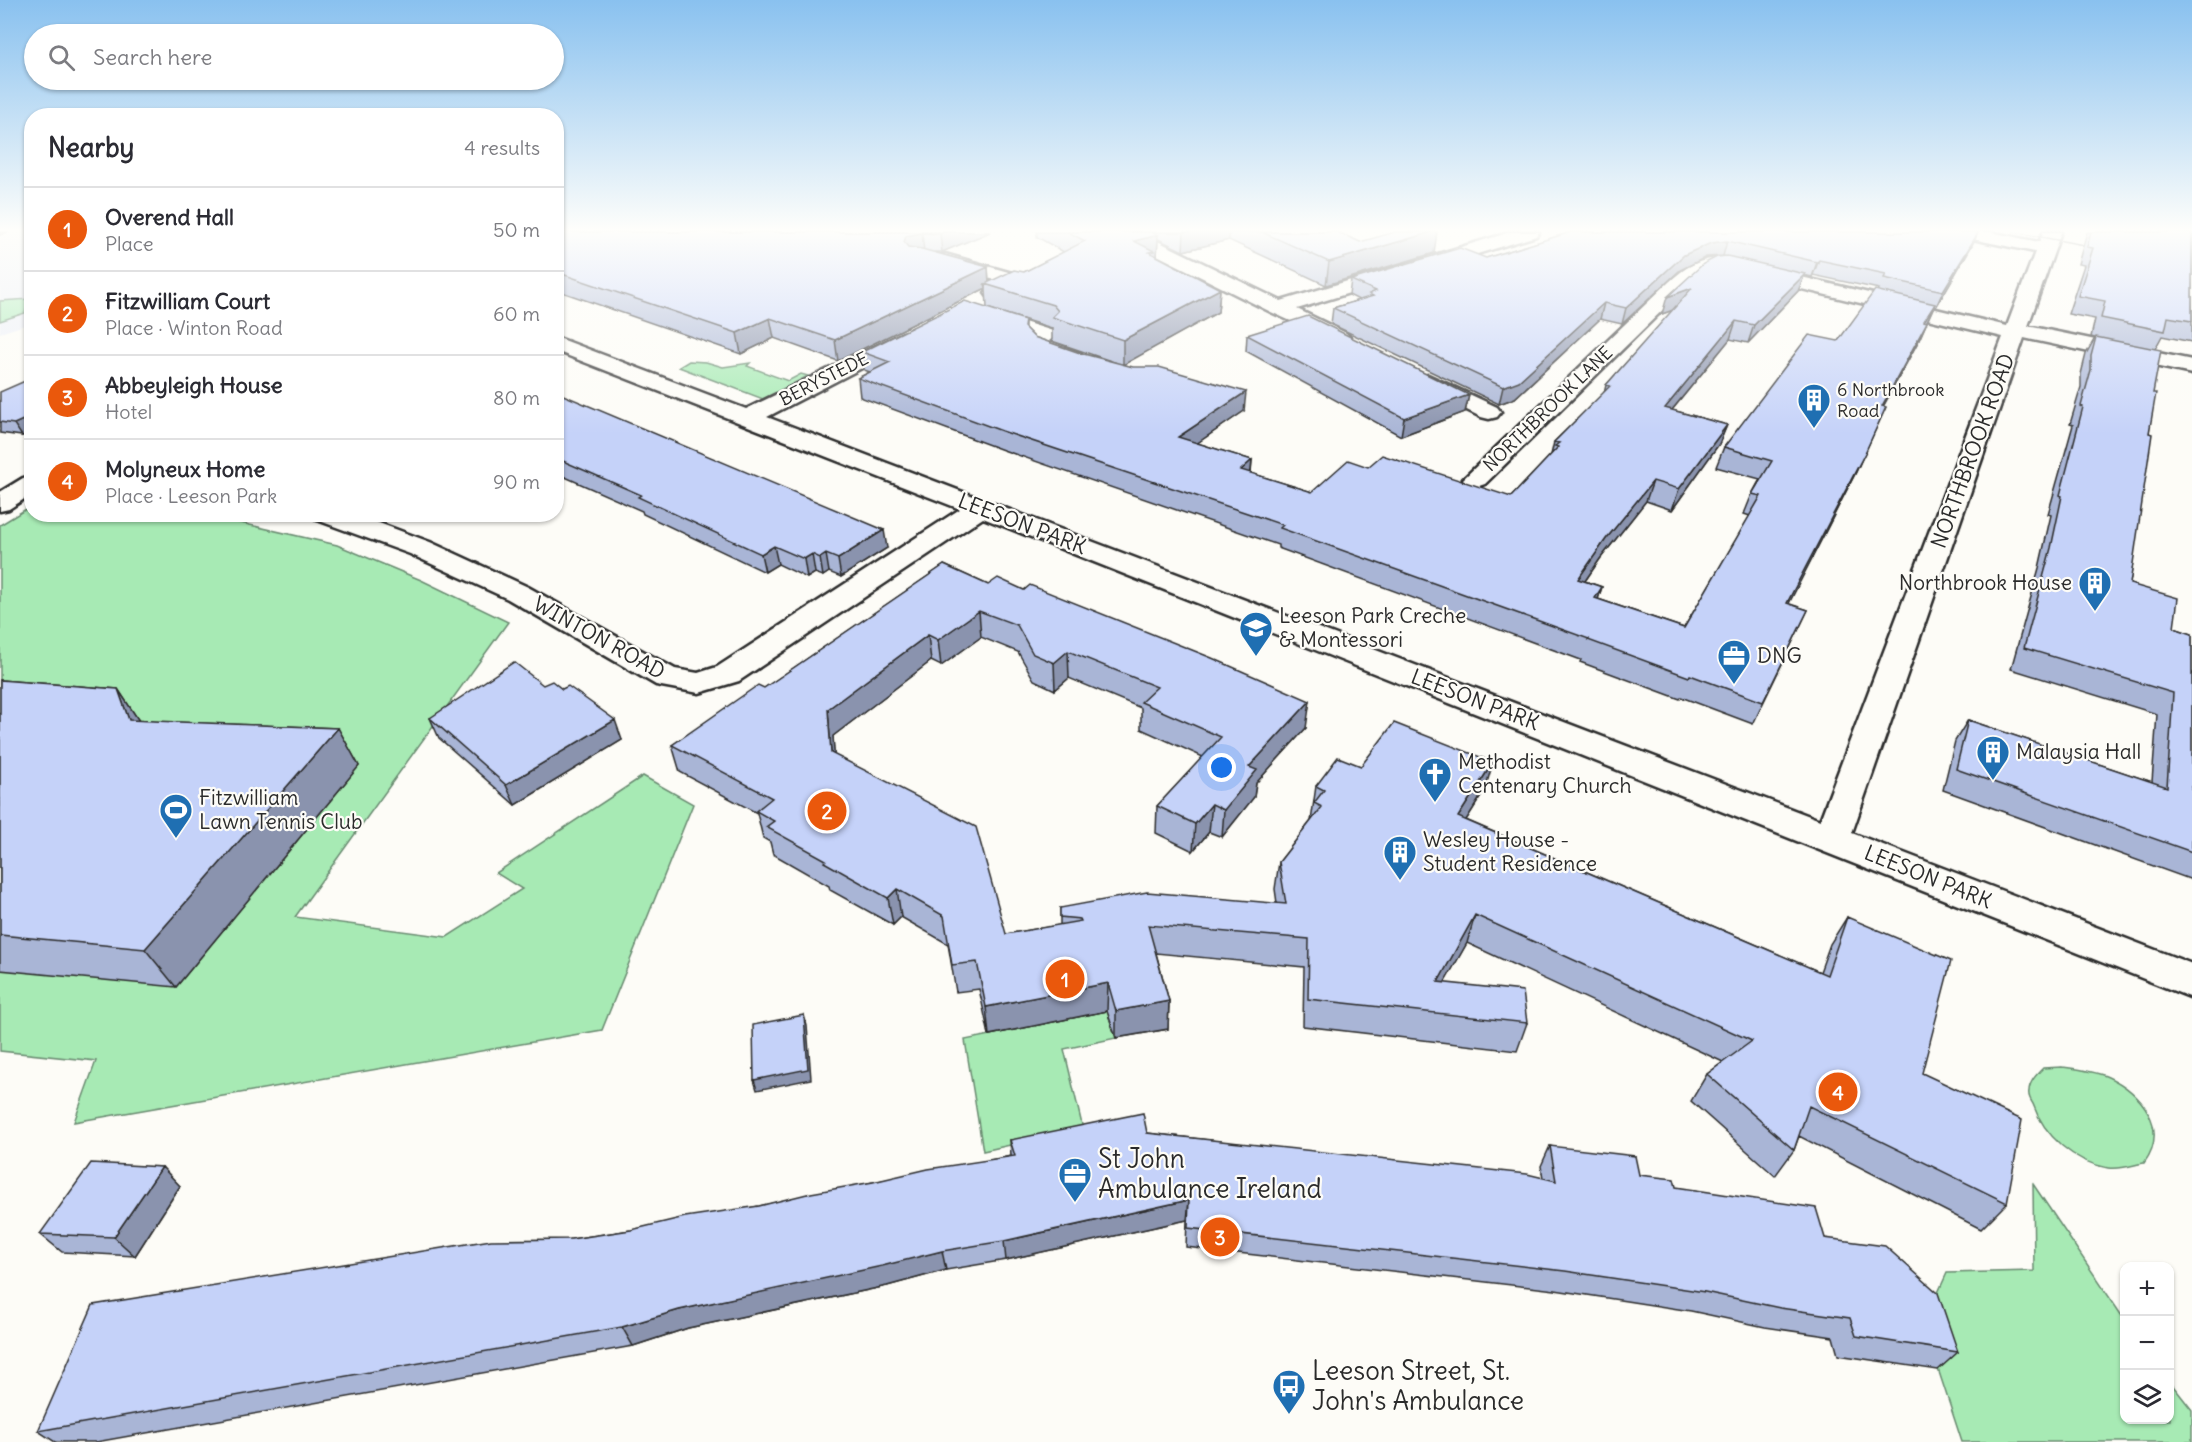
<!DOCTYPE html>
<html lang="en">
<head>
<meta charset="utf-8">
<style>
  body { margin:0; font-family:Delius,sans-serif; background:#f2f2f3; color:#2b2b33 }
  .controls { position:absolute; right:18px; bottom:18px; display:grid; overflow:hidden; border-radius:12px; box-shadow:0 2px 4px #0004 }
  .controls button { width:54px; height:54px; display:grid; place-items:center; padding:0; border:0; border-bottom:2px solid #e1e1e2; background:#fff; color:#2b2b33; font:30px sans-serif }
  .you { position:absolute; left:1222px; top:768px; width:21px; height:21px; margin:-15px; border:4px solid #fff; border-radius:50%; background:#1a73e8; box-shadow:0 0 0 9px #1a73e833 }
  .badge { display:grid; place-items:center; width:39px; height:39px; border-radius:50%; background:#ea580c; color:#fff; font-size:20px; font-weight:700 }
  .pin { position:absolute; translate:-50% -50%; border:3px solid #fff; box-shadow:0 2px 6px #0006 }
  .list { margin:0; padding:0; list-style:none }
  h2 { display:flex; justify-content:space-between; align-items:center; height:78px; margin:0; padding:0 24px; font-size:26px }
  h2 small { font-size:20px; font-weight:400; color:#7c7c81 }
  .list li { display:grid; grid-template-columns:39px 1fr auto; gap:18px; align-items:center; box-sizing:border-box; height:84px; padding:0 24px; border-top:2px solid #e1e1e2 }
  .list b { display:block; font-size:22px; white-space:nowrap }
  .list p { margin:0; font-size:20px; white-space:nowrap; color:#7c7c81 }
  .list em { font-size:20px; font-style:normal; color:#7c7c81 }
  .icon { flex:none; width:33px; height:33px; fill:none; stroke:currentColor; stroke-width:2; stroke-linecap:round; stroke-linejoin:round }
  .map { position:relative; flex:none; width:2192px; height:1442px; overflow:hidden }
  .search { position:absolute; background:#fff; box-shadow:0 2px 4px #0004; left:24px; top:24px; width:540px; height:66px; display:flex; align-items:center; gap:15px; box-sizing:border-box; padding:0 21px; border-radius:33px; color:#7c7c81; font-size:22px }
  .panel { position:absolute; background:#fff; box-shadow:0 2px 4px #0004; left:24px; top:108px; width:540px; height:414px; border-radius:24px }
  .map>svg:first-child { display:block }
  .built { fill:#eceff8 }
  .green { fill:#a7eab4; stroke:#698a70; stroke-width:1.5 }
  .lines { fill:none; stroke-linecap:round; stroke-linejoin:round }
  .minor-casing { stroke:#2b2b2b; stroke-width:5 }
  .minor { fill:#fdfcf7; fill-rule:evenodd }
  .tram { stroke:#2b2b2b; stroke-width:1.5 }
  .wall { fill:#a9b5d6; stroke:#2b2b2b; stroke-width:1.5; fill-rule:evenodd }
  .shaded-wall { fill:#8a93ae; stroke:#2b2b2b; stroke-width:1.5 }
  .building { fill:#c5d2f9; stroke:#2b2b2b; stroke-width:1.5 }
  .labels { text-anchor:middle; stroke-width:4.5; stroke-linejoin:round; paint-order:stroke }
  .far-street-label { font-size:18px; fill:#2b2b2b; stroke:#fdfcf7 }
  .far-poi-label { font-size:18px; fill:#2b2b2b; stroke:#fdfcf7; text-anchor:start }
  .street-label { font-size:21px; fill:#2b2b2b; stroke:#fdfcf7 }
  .poi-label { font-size:21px; fill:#2b2b2b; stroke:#fdfcf7; text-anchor:start }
  .near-poi-label { font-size:26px; fill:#2b2b2b; stroke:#fdfcf7; text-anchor:start }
</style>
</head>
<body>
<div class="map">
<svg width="2192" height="1442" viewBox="0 0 2192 1442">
  <rect width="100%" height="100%" fill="#fdfcf7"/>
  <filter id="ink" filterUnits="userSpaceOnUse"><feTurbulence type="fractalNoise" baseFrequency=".0167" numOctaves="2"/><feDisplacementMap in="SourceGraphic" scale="12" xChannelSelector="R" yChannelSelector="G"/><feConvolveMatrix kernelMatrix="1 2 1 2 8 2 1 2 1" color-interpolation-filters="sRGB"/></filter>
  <g filter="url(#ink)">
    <path class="built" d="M0,232H32L31,323L0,333Z"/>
    <path class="green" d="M30,299L25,313L0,321V301Z
      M689,361L706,362L723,367L750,363L747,366L788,381L801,374L808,376L763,399L679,367Z
      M31,506L32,514L206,515L337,545L421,580L508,622L295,917L447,937L522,889L496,873L643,776L693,804L602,1030L74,1122L96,1061L0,1051V525Z
      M1107,1011L1116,1038L1064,1049L1083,1129L983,1151L965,1040Z
      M2062,1067C2077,1069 2094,1071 2108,1077C2141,1092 2170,1128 2144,1163C2133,1165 2119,1170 2108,1168C2074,1162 2044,1136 2033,1104C2031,1101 2028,1095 2029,1091C2029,1082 2037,1074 2043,1068Z
      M2033,1184L2124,1319V1420H2170V1382L2192,1410V1442H1962L1919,1311L1936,1297L1947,1273L2034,1271Z"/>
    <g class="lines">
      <defs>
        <path id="minor" d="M1116,232H1139L1281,301L1511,232H1539L1536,236L1297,309L1346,333L1350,337L1346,341L1339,343L1271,312L1119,236Z
          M1954,232H1990L2039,242L2043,232H2061L2028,326L2192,360V374L2024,338L1852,833L2192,964V998L983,518L739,681L699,693L656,685L508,599L410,554L317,520L313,514H355L430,542L528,587L675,669L698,673L717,667L960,509L556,351V337L746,409L903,333L910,335L914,339L910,343L767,417L1820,820L2003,337L1722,270C1705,269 1695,279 1683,290L1485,484L1476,487L1467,484L1463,479L1669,282C1685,267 1700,258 1722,258L2007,326L2035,252L1963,237L1957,236Z
          M945,254L1026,277L1029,281C1021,291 1000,300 988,297L985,293L988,289L1002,282L938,264L936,260L938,256Z
          M982,309L1053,331L1056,335L1049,341L1081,353L1084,358L1081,363L1073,365L1065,363L1031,350L1026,339L1028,336L975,319L972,315L975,311Z
          M1428,375L1497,407L1501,412L1497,417L1489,419L1481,417L1420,387L1417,382L1420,377Z
          M32,475V494L9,509L0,511V492L23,478Z"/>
      </defs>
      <use href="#minor" class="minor-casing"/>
      <use href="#minor" class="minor"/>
      <path class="tram" d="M2014,232L2100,248"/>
    </g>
    <path class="wall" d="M556,232H990L942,252H934L988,267L989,282L1024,272L1064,252L1037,237V232H1337L1360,242L1434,253L1326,285L1229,240L1183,251L1158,239L1157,257L1220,289L1218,312L1123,364L1244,411L1197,443L1252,460L1251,473L1312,492L1368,467L1511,497L1551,455L1554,442L1604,393L1606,385L1673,310L1662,314L1723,256L1706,257L1680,270L1622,324L1600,319L1515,398L1499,404L1331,324L1333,308L1359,300L1349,295L1351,280L1486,258L1571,232L1978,233L1971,247L1936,307L1934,306L1919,340L1883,407L1856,472L1788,604L1808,610L1753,724L1681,697L1680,699L1580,662L1581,660L1278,548V545L1003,450L860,397L858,378L870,372L864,370L862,352L1025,320V328L1034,337L1080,353L1117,363L1052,341V328L987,308L986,288L838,361L774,338L741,354L556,290ZM1804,275L1812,277L1813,275L1879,289L1838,341L1724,447L1716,467L1760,479L1752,494L1744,514L1750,516L1684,628L1598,599L1602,587L1585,581L1600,559L1646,501L1672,510L1719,444L1727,425L1672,410L1730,339L1748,343L1798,291Z
      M2087,232H2192V342L2162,336L2155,349L2153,393L2149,433L2130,584L2174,628L2192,634V880L1943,790L1955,741L1968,720L2152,782L2157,714L2011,669L2039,568L2051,515L2048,514L2073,425L2070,424L2081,387V374L2086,354L2095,338L2091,337L2095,319L2068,314L2084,265L2078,264Z
      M1247,335L1469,395L1465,412L1401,436L1246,351Z
      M0,392L22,436L0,433Z
      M556,392L887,548L841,577L829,572L823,576L815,573L807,578L778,564L765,572L643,514L642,511L556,473Z
      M944,565L1306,728L1256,783L1254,797L1222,837L1209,832L1193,851L1156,833L1157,806L1203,757L1141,729V708L1069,678L1055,690L1034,680L1018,652L981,637L941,666L931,661L833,736L834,755L1006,934L1060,925V908L1277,903L1275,889L1279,862L1311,821L1316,786L1361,766L1485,790L1466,820L1820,972L1830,944L1847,917L1922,1073L2007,1203L1981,1229L1799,1136L1794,1150L1775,1176L1691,1101L1707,1074L1723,1062L1467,943L1444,983L1527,1023L1517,1051L1303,1026L1304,967L1156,953L1169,1001L1168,1029L1116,1038L1107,1011L989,1035L979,989L956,992L948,944L901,917L893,925L830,890L829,886L773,854L770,842L763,838L757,813L680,772L672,745L764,688Z
      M0,680L118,689L139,721L338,728L359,766L176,987L0,970Z
      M543,685L562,689L622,740L515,805L439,738L430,718Z
      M1147,1133L1543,1178L1541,1166L1550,1146L1639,1175L1825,1238L1958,1352L1938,1370L1838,1355L1833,1337L1765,1327L1691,1311L1555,1290L1186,1247L1187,1220L1006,1260L946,1270L887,1286L688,1328L633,1346L96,1442H55L38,1431L571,1239L631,1230L759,1206L873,1182L1011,1156L1010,1140Z
      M162,1167L180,1186L135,1256L62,1252L40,1234Z"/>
    <path class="shaded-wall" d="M0,232H8L0,235Z
      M944,232H990L942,252L940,234Z
      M1184,232H1229V240L1183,251Z
      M1432,232H1437L1434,253L1326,285L1329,262Z
      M922,233L924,252L908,255L904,242L906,236Z
      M1978,233L1971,247L1936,307L1943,291Z
      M1158,235L1157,258L1134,241Z
      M1727,241L1723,256L1706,257L1680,270L1622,324L1626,308L1684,255L1711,243Z
      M1819,260L1813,275L1812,277L1817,262Z
      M988,267L989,285L985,284L986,288L838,361L835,340Z
      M1805,274L1798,291L1748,343L1754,325Z
      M1692,288L1687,305L1662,314L1667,297Z
      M1220,289L1218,312L1123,365V340Z
      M1604,303L1600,319L1515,398L1499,404L1503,387Z
      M1935,304L1927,321L1915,339L1924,321Z
      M770,318L774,338L741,354L737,333Z
      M1736,321L1730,339L1658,427L1665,408Z
      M1927,322L1919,340L1873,425L1882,406Z
      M1246,392L1244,411L1177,457L1178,437Z
      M1469,395L1465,412L1401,436L1404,418Z
      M1886,407L1856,472L1778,625L1787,603Z
      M32,416V432L22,436L14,424Z
      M1727,425L1719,444L1672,510L1679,489Z
      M1252,460L1250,480L1241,470Z
      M1653,481L1646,501L1600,559L1572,600L1578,579L1606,539Z
      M884,530L887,548L841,577L838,559Z
      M774,546L778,564L765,572L761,554Z
      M812,554L815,573L807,578L804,559Z
      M826,554L829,572L823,576L820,558Z
      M1602,587L1595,608V598Z
      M979,611L981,637L941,666L938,640Z
      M928,635L931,661L833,736L836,780L831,753L828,709Z
      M1068,651L1069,678L1055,690L1054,663Z
      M118,689L143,727L129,720Z
      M1310,701L1306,728L1256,783L1254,797L1222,837L1224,810L1249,767Z
      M615,720L622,740L515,805L506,785Z
      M338,728L359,766L176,987L145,949Z
      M1493,762L1485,790L1451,844L1458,817Z
      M1212,804L1209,832L1193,851L1195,824Z
      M897,889L901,917L893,925L888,898Z
      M1475,915L1467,943L1429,1010L1438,982Z
      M1108,983L1107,1011L989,1035L986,1007Z
      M1169,1001L1168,1029L1116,1038V1011Z
      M804,1015L807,1026L811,1079L757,1090L754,1080Z
      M162,1167L180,1186L135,1256L114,1237Z
      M1189,1200L1187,1220L1006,1260L1004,1241Z
      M942,1251L946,1270L887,1286L688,1328L633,1346L622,1327L679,1310Z"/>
    <path class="building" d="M556,232H944L940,234L922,233L906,236L904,242L908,247L922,249L988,267L835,340L770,318L737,333L556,272Z
      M1068,232H1151L1158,235L1134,241L1154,251L1149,252L1220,289L1123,340L1052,317L1058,311L1053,305L985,284L1014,270L1024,272L1085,241Z
      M1262,232H1337L1360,242L1395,232H1432L1329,262Z
      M1571,232H1974L1978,233L1943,291L1884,278L1886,274L1819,260L1817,262L1727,241L1711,243L1684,255L1626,308L1604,303L1519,381L1503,387L1333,308L1373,296L1369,294L1376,291L1351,280L1460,248L1486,258Z
      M2091,232H2192V321L2168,317L2165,331L2101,318L2105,301L2078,296L2093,248L2087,247Z
      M1727,256L1805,274L1754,325L1736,321L1665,408L1727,425L1679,489L1653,481L1606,539L1578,579L1602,587L1595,598L1684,628L1761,496L1752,494L1772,461L1724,447L1809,335L1838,341L1875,290L1935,304L1924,321L1927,322L1882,406L1886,407L1865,453L1787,603L1808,610L1763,702L1690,675L1689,677L1588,640L1589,639L1280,528L1283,525L1002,431L858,378L890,362L862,352L965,301L1025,320L1024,327L1034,337L1080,353L1133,367H1159L1246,392L1178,437L1252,460L1241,470L1312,492L1348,460L1368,467L1382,455L1511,497L1558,447L1555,446L1559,443L1554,442L1610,386L1606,385L1692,288L1667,297L1703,264L1717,257Z
      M1308,316L1469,395L1404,418L1247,335Z
      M2096,337L2161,350L2153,393H2156L2149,433L2152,434L2130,584L2178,598L2174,628L2192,634V852L1956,769L1968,720L2167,787L2173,693L2024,648L2051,548L2062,496L2060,495L2083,407L2081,406L2091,370V356Z
      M32,378V416L14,424L0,422V392Z
      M556,392L884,530L838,559L826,554L820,558L812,554L804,559L774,546L761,554L638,497L641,495L556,458Z
      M944,565L988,585L998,578L1024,590L1030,585L1212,658L1310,701L1249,767L1257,770L1224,810L1212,804L1195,824L1157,806L1221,737L1141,702L1157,687L1068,651L1054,663L1033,654L1017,625L979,611L938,640L928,635L828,709L831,753L976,827L1006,934L1081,921L1080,919L1060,917V908L1147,892L1286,904L1279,862L1322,807L1314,803L1324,790L1316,786L1338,757L1361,766L1394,723L1493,762L1458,817L1827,975L1847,917L1951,961L1922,1073L2022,1120L2007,1203L1809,1106L1794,1150L1707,1074L1752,1041L1475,915L1438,982L1523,991L1527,1023L1308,999L1309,939L1148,925L1169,1001L1116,1011L1108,983L986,1007L977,962L952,965L944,916L897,889L888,898L824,862L826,860L766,827L774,821L756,811L772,798L672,745L758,685L764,688Z
      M514,662L543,685L552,681L562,689L568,686L615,720L506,785L430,718Z
      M0,680L118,689L129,720L338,728L145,949L0,935Z
      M804,1015L808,1069L754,1080L753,1025Z
      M1143,1113L1147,1133L1527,1174L1556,1181L1550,1146L1635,1156L1639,1175L1674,1179L1676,1187L1816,1208L1825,1238L1885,1246L1938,1293L1958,1352L1856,1336L1850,1318L1780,1308L1705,1292L1565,1271L1188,1228L1189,1200L1004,1241L942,1251L882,1266L679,1310L622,1327L38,1431L93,1305L491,1240L571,1239L631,1230L685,1217L759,1206L811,1193L873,1182L928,1169L1015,1156L1010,1140Z
      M91,1163L162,1167L114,1237L40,1234Z"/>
  </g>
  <linearGradient id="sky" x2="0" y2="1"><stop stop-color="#89c1ef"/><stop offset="0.53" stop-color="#fefefb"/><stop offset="1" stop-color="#fefefb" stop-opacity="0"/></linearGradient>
  <rect width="2192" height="434" fill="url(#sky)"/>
  <defs>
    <symbol id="building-pin" viewBox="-11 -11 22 30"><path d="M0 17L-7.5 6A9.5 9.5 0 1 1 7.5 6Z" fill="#1f6fb2" stroke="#fdfcf7"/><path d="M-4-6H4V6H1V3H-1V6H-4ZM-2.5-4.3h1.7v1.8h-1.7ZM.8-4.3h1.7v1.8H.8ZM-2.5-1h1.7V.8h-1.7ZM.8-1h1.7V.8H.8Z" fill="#fff"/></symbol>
    <symbol id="school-pin" viewBox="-11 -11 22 30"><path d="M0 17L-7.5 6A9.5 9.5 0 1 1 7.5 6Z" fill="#1f6fb2" stroke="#fdfcf7"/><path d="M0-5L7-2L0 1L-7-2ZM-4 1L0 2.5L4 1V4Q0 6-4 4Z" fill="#fff"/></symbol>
    <symbol id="office-pin" viewBox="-11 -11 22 30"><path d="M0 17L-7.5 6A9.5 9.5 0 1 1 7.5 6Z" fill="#1f6fb2" stroke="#fdfcf7"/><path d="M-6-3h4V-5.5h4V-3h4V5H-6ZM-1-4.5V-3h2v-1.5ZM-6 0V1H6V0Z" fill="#fff"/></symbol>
    <symbol id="church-pin" viewBox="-11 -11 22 30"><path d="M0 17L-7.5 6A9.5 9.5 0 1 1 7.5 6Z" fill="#1f6fb2" stroke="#fdfcf7"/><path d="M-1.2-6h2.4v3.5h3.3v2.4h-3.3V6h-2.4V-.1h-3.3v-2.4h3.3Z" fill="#fff"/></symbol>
    <symbol id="stadium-pin" viewBox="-11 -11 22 30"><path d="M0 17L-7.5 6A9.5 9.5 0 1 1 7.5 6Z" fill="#1f6fb2" stroke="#fdfcf7"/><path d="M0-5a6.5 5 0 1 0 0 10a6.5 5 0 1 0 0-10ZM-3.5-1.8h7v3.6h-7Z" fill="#fff"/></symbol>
    <symbol id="bus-pin" viewBox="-11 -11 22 30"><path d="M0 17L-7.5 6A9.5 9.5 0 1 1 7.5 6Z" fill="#1f6fb2" stroke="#fdfcf7"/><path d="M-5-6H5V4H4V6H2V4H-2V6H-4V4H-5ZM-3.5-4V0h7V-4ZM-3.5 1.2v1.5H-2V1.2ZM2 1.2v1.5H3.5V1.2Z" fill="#fff"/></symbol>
  </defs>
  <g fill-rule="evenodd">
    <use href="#building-pin" x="1795" y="381" width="38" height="52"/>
    <use href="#building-pin" x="2076" y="564" width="38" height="52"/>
    <use href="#school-pin" x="1237" y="609" width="38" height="52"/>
    <use href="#office-pin" x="1715" y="637" width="38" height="52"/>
    <use href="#building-pin" x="1974" y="733" width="38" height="52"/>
    <use href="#church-pin" x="1416" y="755" width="38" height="52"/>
    <use href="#stadium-pin" x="157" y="791" width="38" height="52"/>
    <use href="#building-pin" x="1381" y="833" width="38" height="52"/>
    <use href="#office-pin" x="1056" y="1155" width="38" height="52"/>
    <use href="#bus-pin" x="1270" y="1367" width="38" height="52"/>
  </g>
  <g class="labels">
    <g class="far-street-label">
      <text transform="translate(824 379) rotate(-27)" y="6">BERYSTEDE</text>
      <text transform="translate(1548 409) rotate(-44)" y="6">NORTHBROOK LANE</text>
    </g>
    <g class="far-poi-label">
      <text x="1837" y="396">6 Northbrook<tspan x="1837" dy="21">Road</tspan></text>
    </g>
    <g class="street-label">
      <text transform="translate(1973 451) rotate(-70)" y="7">NORTHBROOK ROAD</text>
      <text transform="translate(1022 524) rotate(21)" y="7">LEESON PARK</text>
      <text transform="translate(599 638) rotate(29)" y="7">WINTON ROAD</text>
      <text transform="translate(1475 700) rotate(21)" y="7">LEESON PARK</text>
      <text transform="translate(1928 877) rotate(22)" y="7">LEESON PARK</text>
    </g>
    <g class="poi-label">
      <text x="2072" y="590" text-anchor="end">Northbrook House</text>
      <text x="1279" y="623">Leeson Park Creche<tspan x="1279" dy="24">&amp; Montessori</tspan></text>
      <text x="1757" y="663">DNG</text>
      <text x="2016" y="759">Malaysia Hall</text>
      <text x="1458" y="769">Methodist<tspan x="1458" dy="24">Centenary Church</tspan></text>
      <text x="199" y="805">Fitzwilliam<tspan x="199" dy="24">Lawn Tennis Club</tspan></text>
      <text x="1423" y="847">Wesley House -<tspan x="1423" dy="24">Student Residence</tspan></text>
    </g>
    <g class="near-poi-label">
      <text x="1098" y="1168">St John<tspan x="1098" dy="30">Ambulance Ireland</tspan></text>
      <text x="1312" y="1380">Leeson Street, St.<tspan x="1312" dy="30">John's Ambulance</tspan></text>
    </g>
  </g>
</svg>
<div class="controls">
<button>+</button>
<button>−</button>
<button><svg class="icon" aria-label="layers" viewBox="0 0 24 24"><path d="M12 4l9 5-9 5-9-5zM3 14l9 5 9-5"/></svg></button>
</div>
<div class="you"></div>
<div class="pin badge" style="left:1065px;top:979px">1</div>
<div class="pin badge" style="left:827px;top:811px">2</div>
<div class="pin badge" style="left:1220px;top:1237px">3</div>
<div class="pin badge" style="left:1838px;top:1092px">4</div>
<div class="search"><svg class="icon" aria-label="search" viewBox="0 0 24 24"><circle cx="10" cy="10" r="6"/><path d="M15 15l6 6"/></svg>Search here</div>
<section class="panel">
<h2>Nearby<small>4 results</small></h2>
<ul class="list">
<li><span class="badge">1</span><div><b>Overend Hall</b><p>Place</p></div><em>50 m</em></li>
<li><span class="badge">2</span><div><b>Fitzwilliam Court</b><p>Place · Winton Road</p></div><em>60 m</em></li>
<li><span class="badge">3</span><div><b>Abbeyleigh House</b><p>Hotel</p></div><em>80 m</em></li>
<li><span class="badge">4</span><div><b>Molyneux Home</b><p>Place · Leeson Park</p></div><em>90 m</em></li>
</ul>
</section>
</div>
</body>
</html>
